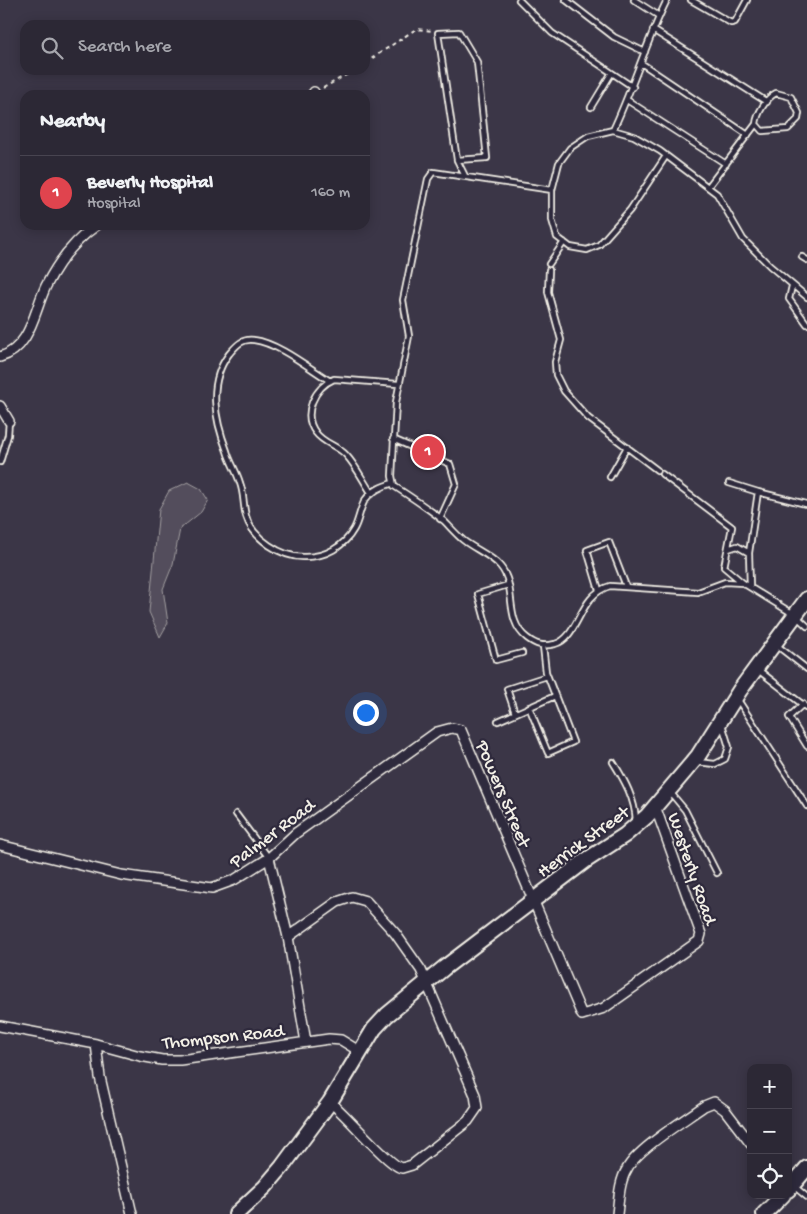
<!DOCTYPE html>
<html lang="en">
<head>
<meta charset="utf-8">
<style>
  body { margin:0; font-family:"Gochi Hand",sans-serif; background:#34303d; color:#f1f3f6 }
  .controls { position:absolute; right:15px; bottom:15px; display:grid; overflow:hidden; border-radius:10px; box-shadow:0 2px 12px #0003 }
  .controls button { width:45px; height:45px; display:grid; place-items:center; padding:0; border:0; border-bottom:1px solid #484450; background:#2c2835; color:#f1f3f6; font:25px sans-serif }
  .you { position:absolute; left:365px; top:712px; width:18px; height:18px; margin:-12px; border:4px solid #fff; border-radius:50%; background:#1a73e8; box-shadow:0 0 0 8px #1a73e833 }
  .badge { display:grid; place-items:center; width:32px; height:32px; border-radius:50%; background:#8abfa5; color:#fff; font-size:16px; font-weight:700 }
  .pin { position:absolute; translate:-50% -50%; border:2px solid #fff; box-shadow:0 1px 5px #0006 }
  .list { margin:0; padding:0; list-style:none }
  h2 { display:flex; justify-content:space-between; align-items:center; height:65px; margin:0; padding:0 20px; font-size:21px }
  h2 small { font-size:16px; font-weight:400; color:#a6a6ad }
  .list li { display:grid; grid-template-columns:32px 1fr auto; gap:15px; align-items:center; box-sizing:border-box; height:75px; padding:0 20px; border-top:1px solid #484450 }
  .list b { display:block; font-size:19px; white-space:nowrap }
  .list p { margin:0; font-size:16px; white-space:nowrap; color:#a6a6ad }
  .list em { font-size:16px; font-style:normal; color:#a6a6ad }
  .icon { flex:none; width:28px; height:28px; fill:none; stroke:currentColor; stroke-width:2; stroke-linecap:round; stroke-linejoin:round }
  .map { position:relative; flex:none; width:807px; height:1214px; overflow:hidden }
  .search { position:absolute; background:#2c2835; box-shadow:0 2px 12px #0003; left:20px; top:20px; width:350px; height:55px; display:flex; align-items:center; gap:12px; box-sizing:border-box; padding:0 18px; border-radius:15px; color:#a6a6ad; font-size:19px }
  .panel { position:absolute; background:#2c2835; box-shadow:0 2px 12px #0003; left:20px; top:90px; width:350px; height:140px; border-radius:15px }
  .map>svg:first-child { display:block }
  .green { fill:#534e5c; stroke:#a4a0a2 }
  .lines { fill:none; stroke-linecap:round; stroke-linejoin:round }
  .lane-casing { stroke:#f4f1e8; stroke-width:8 }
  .street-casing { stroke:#f4f1e8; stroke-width:12 }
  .secondary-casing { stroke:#f4f1e8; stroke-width:18 }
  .path { stroke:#f4f1e8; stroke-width:2; stroke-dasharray:4 4; stroke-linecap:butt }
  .lane { stroke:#2f2a3d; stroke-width:4.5 }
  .street { stroke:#2f2a3d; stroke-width:9 }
  .secondary { stroke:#2f2a3d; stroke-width:14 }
  .labels { text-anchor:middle; stroke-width:4.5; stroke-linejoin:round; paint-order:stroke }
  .street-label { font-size:19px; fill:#f4f1e8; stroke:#2f2a3d }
</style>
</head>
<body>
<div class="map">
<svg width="807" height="1214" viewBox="0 0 807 1214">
  <rect width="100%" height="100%" fill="#3b3647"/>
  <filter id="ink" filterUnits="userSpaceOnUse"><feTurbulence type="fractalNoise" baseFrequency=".02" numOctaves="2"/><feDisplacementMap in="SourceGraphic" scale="10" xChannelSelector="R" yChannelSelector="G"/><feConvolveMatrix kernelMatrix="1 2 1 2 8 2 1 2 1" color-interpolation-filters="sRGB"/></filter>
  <g filter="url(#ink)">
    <path class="green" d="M188,482L201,489L208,500L201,512L180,529L173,564L163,589L168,623L160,637L149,612L159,509L169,491Z"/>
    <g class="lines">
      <defs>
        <path id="lane" d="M519,0L552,33L633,87
          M566,0L614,37L645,52
          M634,0L659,16
          M691,0L731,23L735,22L747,0
          M653,30L767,102
          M641,63L748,135
          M776,93L791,97L799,113L798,119L788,129L762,131L756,124C757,114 766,98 776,93Z
          M627,100L726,164
          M591,107L611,74
          M613,130C633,88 646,42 667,0
          M666,156L630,210L599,245L587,250L570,247L557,237L552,220V190L559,163L570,148L588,136L613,130L634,136L660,151L717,194L743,239L770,266L807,297
          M457,160L487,158L477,62L459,32L438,33L457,160L465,176
          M708,187L756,124
          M552,190L433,172L428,179L403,300L409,336L396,402L392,476L394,486C411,497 428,508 444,521C450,527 456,534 463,540C474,549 491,555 500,566C518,587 503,619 527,638C536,645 543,647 555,644C580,637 578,595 610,586L698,592L725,582L743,583L795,615L807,626
          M802,257L807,260
          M549,264L564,242
          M549,270L548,292L561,340L555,362L556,375L564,391L588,418L657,470
          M792,286L789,299L807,324
          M330,381C309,368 278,343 254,340C242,338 236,346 229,354C207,383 215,420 227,451C230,462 237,472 240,483C244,493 243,505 246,516C252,538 282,558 305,557C325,557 344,547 354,529C359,520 360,508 365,500C372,490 383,486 393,483
          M393,439L450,464L456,484L440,519
          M0,462L8,435L9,421
          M662,474L732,527L724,567L743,583
          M610,477L627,447
          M729,483L758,492L749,553
          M758,492L806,504
          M372,494C363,481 357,467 346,455C338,446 323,443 316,433C301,414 315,387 334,379L398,384
          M728,549L737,546L749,553L750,586
          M508,585L478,594L496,660L522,653
          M599,590L587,550L609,542L626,586
          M775,644L807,669
          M757,669L807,708
          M738,700L807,806
          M803,704L789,717L807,746
          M529,707L548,753L573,742L546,672L543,646
          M515,713L507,689L547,676
          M498,721L555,696
          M613,762C625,781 635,799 636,821
          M697,762L715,764L725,759L729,747L722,724
          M670,792L685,810L717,873
          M236,814L269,858
          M795,1187L807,1197"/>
        <path id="street" d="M312,95L314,92
          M0,357C31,348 34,311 46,286C58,262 75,240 97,225
          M0,406L9,421
          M0,845L121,875L212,888L234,880L269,858L296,833L437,732L452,728L461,730L582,1015L604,1008L699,941L701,934L655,806
          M269,858L288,937
          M0,1026L96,1044L140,1056L162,1060H180L329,1039L341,1040L359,1051
          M306,1042L288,937L337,902L352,897L366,901L395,933L421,970L475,1095L477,1108L468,1121L412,1165L402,1168C390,1167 346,1114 330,1102
          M96,1044L100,1077L132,1214
          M617,1214C619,1199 619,1182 627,1169C637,1149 685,1120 704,1106L714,1102L725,1110L751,1144"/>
        <path id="secondary" d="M788,1190L807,1168
          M236,1214L265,1187L282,1167L330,1102L374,1029L387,1015L444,968L585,861L625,835L647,816L698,756L740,690L807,599
          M764,1214L783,1195"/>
      </defs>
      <use href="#lane" class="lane-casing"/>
      <use href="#street" class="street-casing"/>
      <use href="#secondary" class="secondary-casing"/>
      <path class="path" d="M365,63L416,29L432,31
        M323,88L355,70"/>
      <use href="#lane" class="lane"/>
      <use href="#street" class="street"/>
      <use href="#secondary" class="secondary"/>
    </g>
  </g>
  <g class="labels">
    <g class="street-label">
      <text transform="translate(505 793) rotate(67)" y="7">Powers Street</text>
      <text transform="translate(271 832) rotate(-37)" y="7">Palmer Road</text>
      <text transform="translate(582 840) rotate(-36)" y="7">Herrick Street</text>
      <text transform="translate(694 868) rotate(71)" y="7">Westerly Road</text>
      <text transform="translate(223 1035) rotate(-6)" y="7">Thompson Road</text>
    </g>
  </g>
</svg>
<div class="controls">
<button>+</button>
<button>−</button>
<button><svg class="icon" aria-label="locate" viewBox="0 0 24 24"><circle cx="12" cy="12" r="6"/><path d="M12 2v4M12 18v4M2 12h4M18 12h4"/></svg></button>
</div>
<div class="you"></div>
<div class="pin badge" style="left:428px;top:452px;background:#e0444e">1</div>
<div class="search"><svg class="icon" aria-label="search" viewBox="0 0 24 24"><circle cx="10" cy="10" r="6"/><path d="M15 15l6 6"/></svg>Search here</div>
<section class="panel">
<h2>Nearby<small></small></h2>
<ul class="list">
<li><span class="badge" style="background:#e0444e">1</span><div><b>Beverly Hospital</b><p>Hospital</p></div><em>160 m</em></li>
</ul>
</section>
</div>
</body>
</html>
